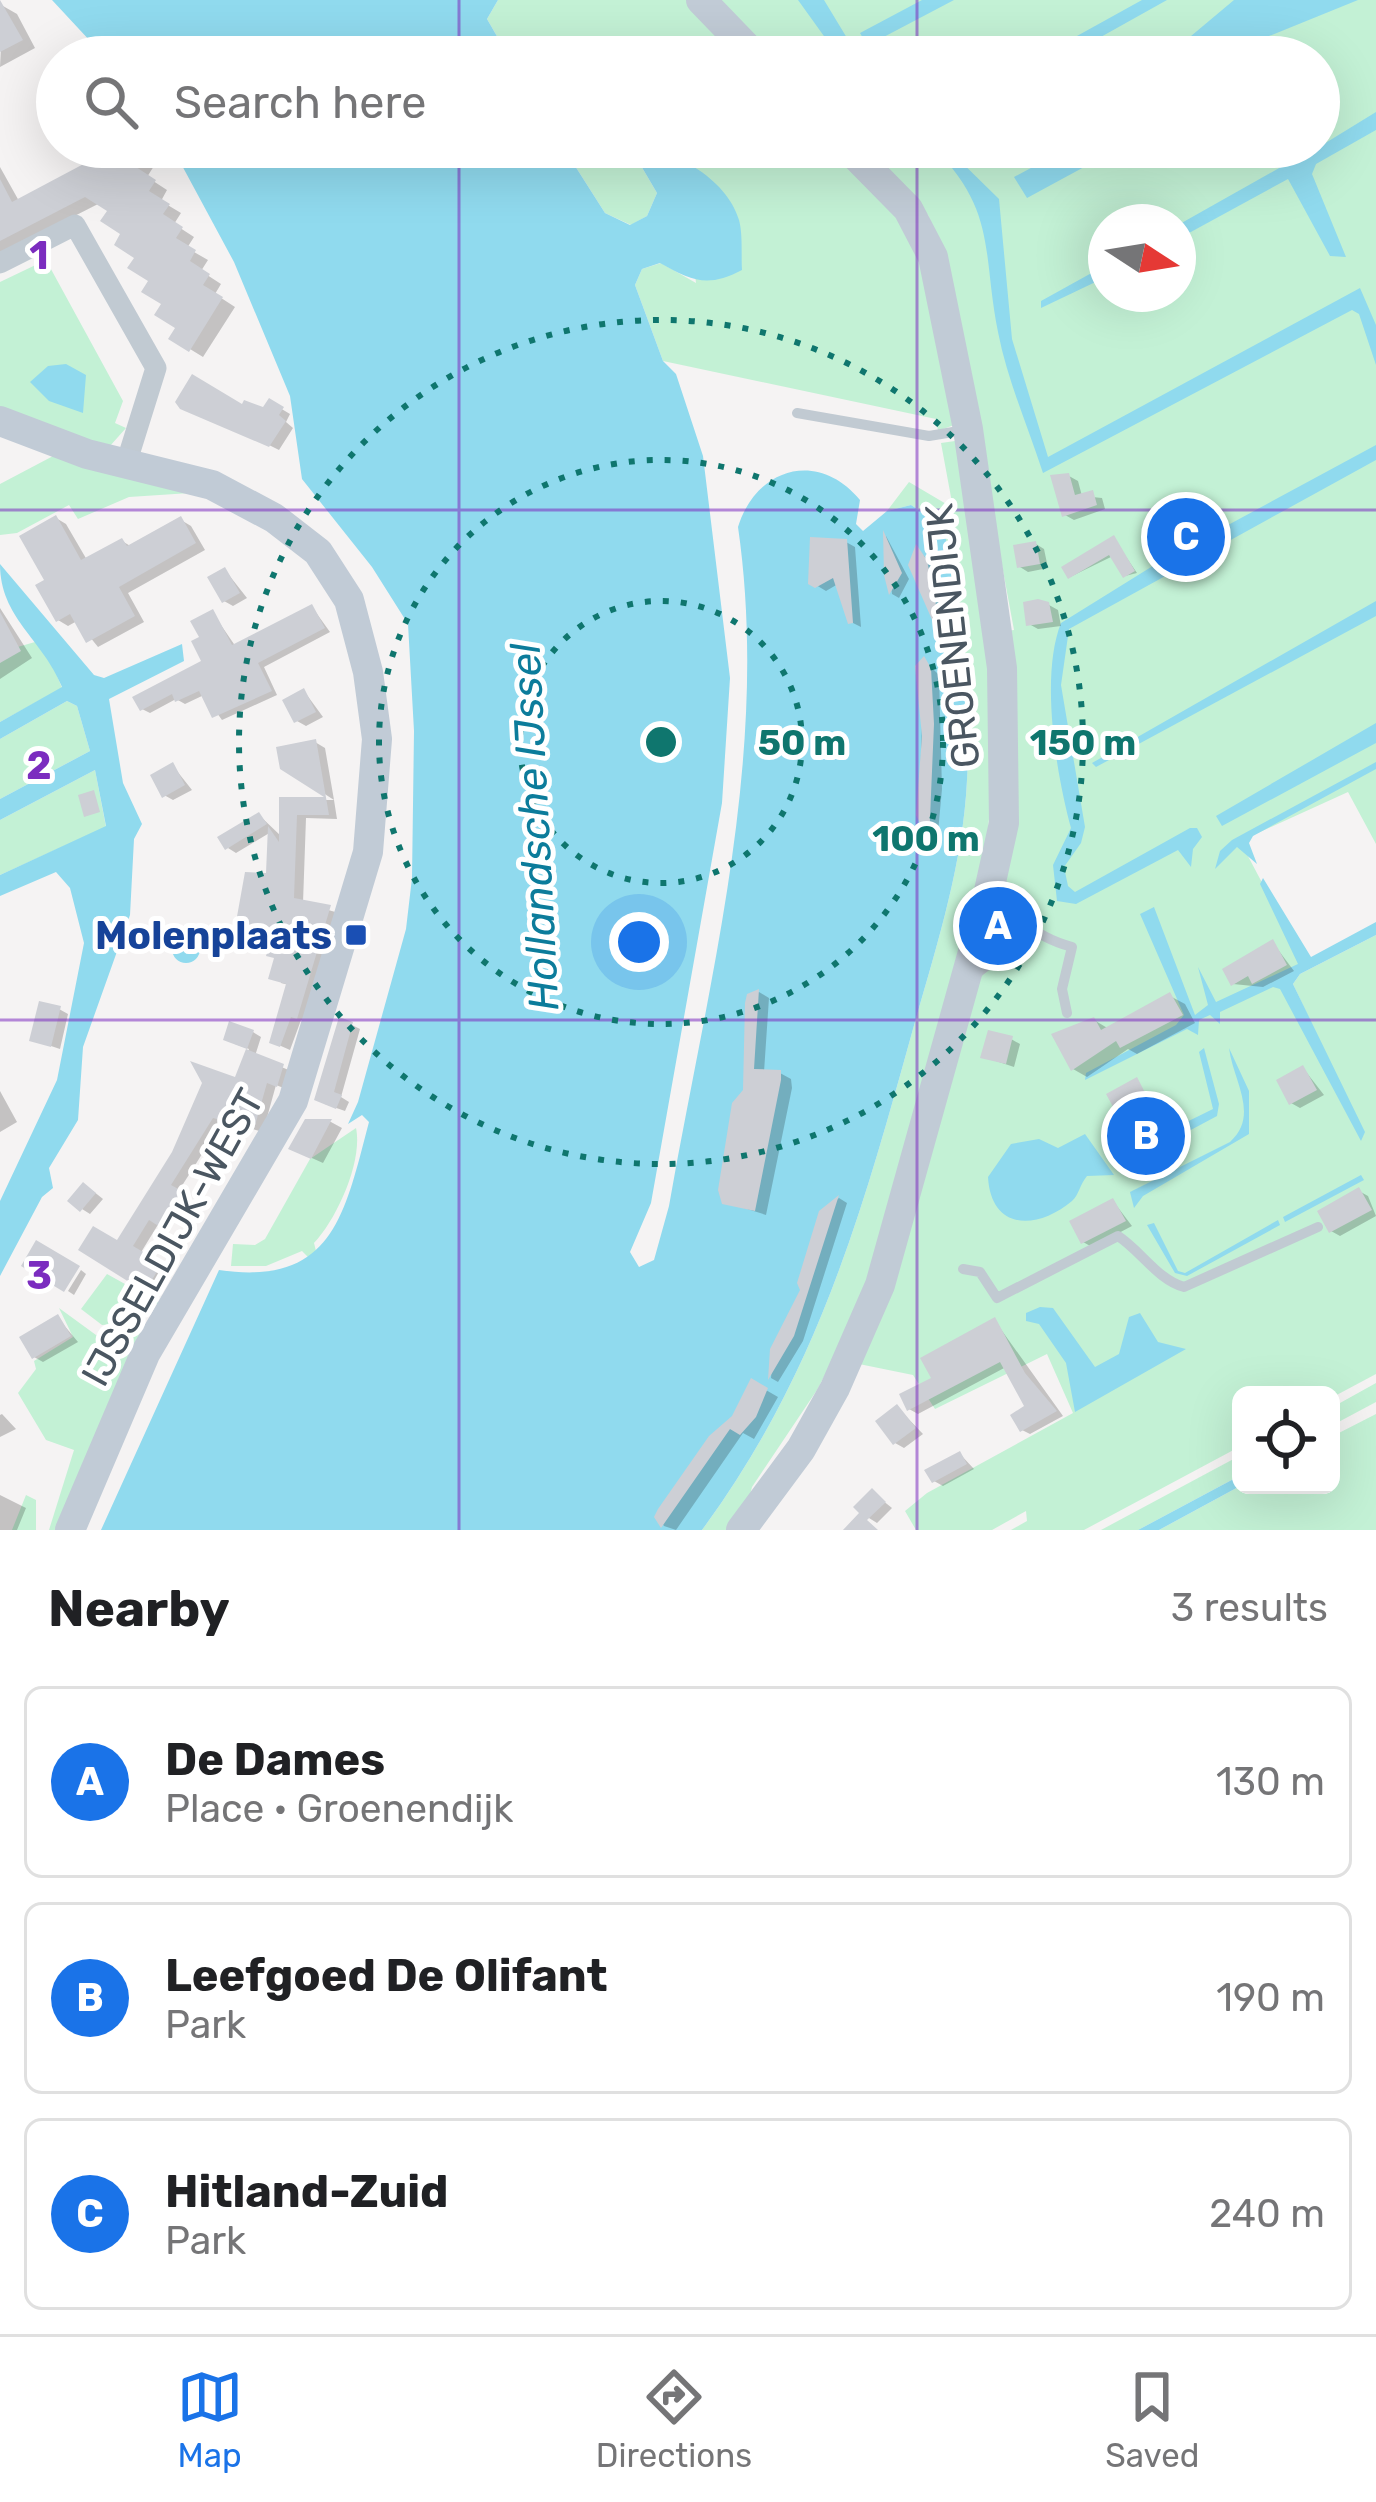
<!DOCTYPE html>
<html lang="en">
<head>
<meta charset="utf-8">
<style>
  body { margin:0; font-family:Rubik,sans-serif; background:#f6f6f6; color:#202124 }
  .controls { position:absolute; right:36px; bottom:36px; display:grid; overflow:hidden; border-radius:18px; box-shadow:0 12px 48px #0002 }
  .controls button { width:108px; height:108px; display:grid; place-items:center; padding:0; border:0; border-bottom:3px solid #e0e0e0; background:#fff; color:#202124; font:60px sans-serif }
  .compass { position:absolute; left:1088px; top:204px; width:108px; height:108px; border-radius:50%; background:#fff; box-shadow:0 12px 48px #0002; rotate:102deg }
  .you { position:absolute; left:639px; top:942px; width:42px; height:42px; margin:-30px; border:9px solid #fff; border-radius:50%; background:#1a73e8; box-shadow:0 0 0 18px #1a73e833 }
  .badge { display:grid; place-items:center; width:78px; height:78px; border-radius:50%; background:#1a73e8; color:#fff; font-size:39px; font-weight:700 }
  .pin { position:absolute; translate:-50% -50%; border:6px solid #fff; box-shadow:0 3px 12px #0006 }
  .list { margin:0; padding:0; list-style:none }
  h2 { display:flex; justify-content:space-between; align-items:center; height:156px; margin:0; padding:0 48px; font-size:51px }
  h2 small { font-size:39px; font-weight:400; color:#757577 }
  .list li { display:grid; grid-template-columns:78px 1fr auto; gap:36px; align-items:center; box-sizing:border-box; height:192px; margin:0 24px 24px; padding:0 24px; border:3px solid #e0e0e0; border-radius:18px }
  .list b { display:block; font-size:45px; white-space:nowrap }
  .list p { margin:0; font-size:39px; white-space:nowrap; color:#757577 }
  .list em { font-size:39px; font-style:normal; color:#757577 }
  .icon { flex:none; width:66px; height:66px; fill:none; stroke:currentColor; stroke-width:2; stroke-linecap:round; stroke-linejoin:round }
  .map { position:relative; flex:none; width:1376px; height:1530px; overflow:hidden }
  .search { position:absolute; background:#fff; box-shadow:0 12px 48px #0002; left:36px; right:36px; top:36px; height:132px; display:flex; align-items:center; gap:30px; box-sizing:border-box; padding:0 42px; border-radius:66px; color:#757577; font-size:45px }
  .sheet { height:804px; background:#fff }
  nav { display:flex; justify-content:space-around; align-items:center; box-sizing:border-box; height:168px; border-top:3px solid #e0e0e0; background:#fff; font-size:33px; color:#757577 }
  nav a { display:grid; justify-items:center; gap:6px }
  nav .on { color:#1a73e8 }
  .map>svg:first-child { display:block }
  .green { fill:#c3f1d5; fill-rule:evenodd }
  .water { fill:#90daee }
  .shadow { fill:#0003 }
  .building { fill:#cdcfd5 }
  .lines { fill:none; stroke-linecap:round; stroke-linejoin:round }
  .lane { stroke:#c1cad2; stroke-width:10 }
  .street { stroke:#c1cad2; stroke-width:21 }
  .secondary { stroke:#c1cbd6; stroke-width:30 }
  .grid { fill:none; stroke:#7b2cbf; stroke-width:3; stroke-opacity:0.55 }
  .ring { fill:none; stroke:#0f766e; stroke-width:6; stroke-dasharray:6 12 }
  .transit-dot { fill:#1a4fb4; stroke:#fff; stroke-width:4.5 }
  .labels { text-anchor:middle; stroke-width:10; stroke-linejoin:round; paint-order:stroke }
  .street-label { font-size:39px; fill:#4a5661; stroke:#fff }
  .transit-label { font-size:39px; font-weight:bold; fill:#164399; stroke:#fff; text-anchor:end }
  .water-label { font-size:42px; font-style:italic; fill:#0c7c9b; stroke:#fff }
  .grid-label { font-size:39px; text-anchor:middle; font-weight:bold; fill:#7b2cbf; stroke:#fff; stroke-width:10; stroke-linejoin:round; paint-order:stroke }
  .centre { fill:#0f766e; stroke:#fff; stroke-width:6 }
  .ring-label { font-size:36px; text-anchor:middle; font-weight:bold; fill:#0f766e; stroke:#fff; stroke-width:10; stroke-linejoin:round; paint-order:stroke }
</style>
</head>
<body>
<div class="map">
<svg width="1376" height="1530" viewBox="0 0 1376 1530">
  <rect width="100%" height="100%" fill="#f5f3f3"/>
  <path class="green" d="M498,0H691L746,57H509L487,19Z
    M714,0H1376V844L1348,792L1240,841L1304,962L1280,977L1365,1137L1293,984L1300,974L1376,935V1374L1331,1398L1241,1395V1446L1084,1530H1011L1027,1521L1026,1511L992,1530H916L905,1511L927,1493L1073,1413L1047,1354L935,1409L913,1375L859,1364L973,996L1006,631L1014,630L944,252L928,215L862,147H1319V57H773ZM1106,222H1178V294H1106Z
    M563,147H630L657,193L647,216L631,225L605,213Z
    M650,147H838L916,233L954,425L938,431L936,419L663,361L635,285L642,269L661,263L696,283L683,163Z
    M46,260L123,401L115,423L126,428L110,446L0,412V282Z
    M955,441L995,668L998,824L875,1280L817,1390L752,1487L748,1503L728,1530H702C817,1374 862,1213 913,1029C936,948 963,865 967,780C971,693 956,611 944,526L911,505L887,511L909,482L953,508L941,443Z
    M55,455L190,493L129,497L78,519L69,505L17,533L0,535V484Z
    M35,642L49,656L62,688L0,722V652Z
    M67,701L77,706L90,751L0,799V739Z
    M95,770L106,827L0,875V820Z
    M356,1128C363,1161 337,1219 314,1243L316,1251L308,1257L302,1251L266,1266H231L233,1244L255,1245L265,1239L310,1159Z
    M107,1274L161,1304H149L118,1324L102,1325L81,1309Z
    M59,1308L96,1335L147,1325L61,1530H49L74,1450L46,1440L18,1393L36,1369L34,1361L73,1337Z
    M1376,1383V1402L1331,1426V1408Z
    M1376,1414V1530H1159L1242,1485H1331V1437Z
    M1241,1455V1475L1138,1530H1101Z
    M26,1495L36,1500V1530H12Z"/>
  <path class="water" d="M52,0H498L487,19L509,57H105Z
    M798,0H824L847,38L858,45L857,57H839Z
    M922,0H954L878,40H864L860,33Z
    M1142,0H1167L1065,57H1039Z
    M1234,0H1358L1247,45L1245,57H1166Z
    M1376,112V130L1316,164L1312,174L1346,257L1330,256L1288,179L1178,239V225L1281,167L1284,157L1278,147H1319Z
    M172,147H563L605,213L630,225L647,216L657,193L630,147C671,147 727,178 739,220C743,235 741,255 742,270C708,288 692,281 660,263L642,269L635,285L663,361L676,374L703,456L730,678L722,803L651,1203L630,1252L639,1267L654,1260L669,1206C708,982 771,755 738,527C756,468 818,449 860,500L856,524L863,531L887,511L911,505L944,526C956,611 972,693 967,780C963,865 936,948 913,1029C862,1213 817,1374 702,1530H101L219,1270C334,1287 345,1212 369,1122L362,1115L348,1124L358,1102L406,929L412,878L414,731L408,624L372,567L302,479L290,396L234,262Z
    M933,147H946L999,199L1012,339L1048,457L1360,288L1376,325V365L1359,314L1352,310L1043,473C1028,427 1007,379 998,332C982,251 997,211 933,147Z
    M1070,147H1121L1027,198L1014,177Z
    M1106,265V277L1041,308V301Z
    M66,364L86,375L83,413L49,401L30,382L48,366Z
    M1376,445V460L1069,629L1061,685L1085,827L1081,843L1064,867L1068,886L1075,892L1190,828H1197L1202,837L1193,849L1191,867L1178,850L1076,904L1057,901L1053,865L1071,828C1056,773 1040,676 1061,623L1156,564Z
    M0,564L94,675L104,678L182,644L184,661L109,699L123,783L142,824L134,839L130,915L83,1047L78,1120L49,1168L53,1188L42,1197L0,1276V1201L57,1080L84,943L70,888L56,872L0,896V875L106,826L95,770L0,820V799L90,751L77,706L67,701L0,739V722L62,687C42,638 0,618 0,564Z
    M1376,601V616L1096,767L1092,763Z
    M1376,723V743L1222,826L1216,816Z
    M1376,762V769L1253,836L1249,843L1257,864L1237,847L1215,869L1220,851L1232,840Z
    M1263,878L1311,957L1376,922V935L1300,974L1293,984L1365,1132L1361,1141L1280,989L1273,987L1220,1012V1024L1210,1015L1199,1020L1198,1035L1187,1029L1085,1080L1086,1073L1176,1025L1184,1015L1140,914L1154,907L1195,1015L1208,1005L1198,967L1216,1002L1298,964L1260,884Z
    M172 949a14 14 0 1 1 28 0a14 14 0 1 1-28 0Z
    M1204,1048L1219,1104L1217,1116L1142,1156L1140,1145L1213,1109L1199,1052Z
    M1229,1048L1249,1091V1134L1143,1196L1134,1208L1130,1192L1230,1142C1260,1115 1233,1081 1229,1048Z
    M1085,1134L1114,1175L1087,1176C1080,1184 1079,1195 1072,1201C1036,1231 991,1230 988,1177L1011,1144L1039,1139L1058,1148Z
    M1361,1175L1364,1180L1285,1222L1283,1217Z
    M1278,1220L1280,1225L1187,1276L1175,1273L1147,1225L1154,1223L1178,1271L1185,1273Z
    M1040,1307L1053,1308L1095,1367L1119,1354L1129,1317L1140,1313L1158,1342L1186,1349L1075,1412L1066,1363L1039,1324L1026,1321V1313Z
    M1241,1475L1242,1485L1159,1530H1138Z"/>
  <path class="shadow" d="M3,6L17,14L35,48L0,67Z
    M122,147L154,166L147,177L167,190L161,201L181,213L174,224L194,237L187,248L208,260L201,271L221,284L215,294L235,307L203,357L172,338L179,327L111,210L100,203L0,254V167L19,201Z
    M270,402L290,414L286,422L293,428L279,450L233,427L243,408L264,410Z
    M1069,476L1078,481L1082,496L1102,498L1105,509L1074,520L1065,515Z
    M56,518L66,524L87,560L122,541L132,547L181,520L191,526L205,550L128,593L144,622L98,647L77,621L68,626L58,620L48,581Z
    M886,536L909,579L899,598L892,594Z
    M1114,539L1137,573L1125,576L1113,556L1070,577Z
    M846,542L855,547L861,627L851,622L838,584L826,591L811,582Z
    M1036,544L1044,549L1048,568L1028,572L1020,567Z
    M917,548L935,568L946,621L937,616L935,620Z
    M225,570L247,598L233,606L224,601Z
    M1049,605L1058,610L1061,626L1038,629L1029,624Z
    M312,607L330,632L264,667L277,695L222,720L204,695L185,704L176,699L150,713L142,709L205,662L203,638L212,612L236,647Z
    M0,608L32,658L0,679Z
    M924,660L939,675L942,789L937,843L919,815Z
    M304,691L323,717L306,726L297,721Z
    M315,742L325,748L334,800L283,767Z
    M173,766L192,790L173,800L164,795Z
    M282,800H334L337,819L306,818L303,903L339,913L307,1022L301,1020L290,1050L272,1042L289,985L281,983L276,932L239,921L269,876L271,832L236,853L228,848L259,815L282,837Z
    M1273,943L1294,971L1263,987L1233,984Z
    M759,992L769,998L764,1072L780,1073L791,1079L792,1088L766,1215L725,1202L745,1091L750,996Z
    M1170,996L1185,1004L1195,1023L1137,1054L1128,1049L1087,1077L1073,1069L1094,1020L1109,1029Z
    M59,1009L68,1014L60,1049L33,1040Z
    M352,1025L360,1029L341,1097L349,1102L345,1111L325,1104Z
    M253,1032L261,1037L255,1056L291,1071L286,1089L276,1085L263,1132L223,1121L178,1192L189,1199L170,1229L159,1223L140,1254L169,1271L155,1294L82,1249L118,1244L237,1081L249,1049L235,1044Z
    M1011,1039L1020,1044L1014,1067L984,1057Z
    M1303,1068L1324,1095L1300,1108L1291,1103Z
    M1137,1081L1160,1120L1133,1134L1130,1132Z
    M0,1091L17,1122L0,1132Z
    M307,1122H331L342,1128L323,1163L303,1154Z
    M93,1191L103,1199L90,1214L82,1209Z
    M1359,1191L1368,1196L1376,1216L1340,1236L1331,1231Z
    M839,1198L847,1203L803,1341L778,1382L771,1378L773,1350L804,1290L825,1208Z
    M1113,1201L1132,1226L1092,1247L1083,1242Z
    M81,1270L86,1274L74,1295L68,1291Z
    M58,1318L78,1342L43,1362L34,1357Z
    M995,1321L1063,1416L1030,1434L1022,1430L1028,1407L1006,1367L918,1414L909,1409Z
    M752,1382L778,1397L754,1439L743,1433L676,1530L664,1526L658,1516L734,1418Z
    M898,1408L923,1434L904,1448L895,1443Z
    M2,1414L16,1429L0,1437V1415Z
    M960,1454L974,1469L943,1486L934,1481Z
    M872,1492L892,1508L877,1523L869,1518Z
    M0,1495L26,1508L17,1530H0Z"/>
  <path class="building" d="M0,0L23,40L0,52Z
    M119,147L142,157L136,167L156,180L149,191L170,204L163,214L183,227L176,238L196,250L190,261L210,274L203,285L223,297L189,352L168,339L175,328L154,315L161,304L141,292L148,281L127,268L134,258L114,245L120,234L100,221L107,211L85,197L0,241V179L12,202L108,151L114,155Z
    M192,374L242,404L244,400L263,407L269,398L284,407L279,415L286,421L269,447L180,409L175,402Z
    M1069,473L1075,495L1093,490L1097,505L1062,517L1050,475Z
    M56,515L81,560L122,538L127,546L181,516L196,543L119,587L135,616L86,643L70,614L56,622L35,585L44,580L19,536Z
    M883,530L902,573L889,595L884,575Z
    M1114,535L1135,571L1123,578L1109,555L1068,579L1061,567Z
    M810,537L847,539L853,623L848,624L833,578L815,588L808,584Z
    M1036,541L1040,564L1017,568L1013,545Z
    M916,544L927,560L939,620L933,622L908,565Z
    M225,567L240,593L222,603L207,577Z
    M1038,599L1049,602L1053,622L1026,626L1023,602Z
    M312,604L325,628L258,663L272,691L212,718L199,691L175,702L172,694L140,711L132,697L201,661L191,641L199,637L190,621L213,609L232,645Z
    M0,612L21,651L0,663Z
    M924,656L931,668L934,724L929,842L916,815L922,736L915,666Z
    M304,688L316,712L294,723L282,700Z
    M316,739L329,815H297L294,898L331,905L297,1019L291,1017L280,1047L269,1043L286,984L268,979L274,958L266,956L274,930L236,922L245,872L266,873L268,826L279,842V797H324L280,769L276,747Z
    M173,762L185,785L162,798L150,775Z
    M94,790L100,812L84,817L78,795Z
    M259,812L267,824L225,850L217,837Z
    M1273,939L1287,965L1252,984L1248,976L1231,986L1222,969Z
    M759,989L754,1069L781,1070V1080L755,1211L722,1204L718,1190L732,1103L743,1090L745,1003L747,994Z
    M1170,992L1183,1015L1120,1048L1116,1041L1071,1071L1051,1034L1094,1017L1101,1030Z
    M39,1001L61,1006L51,1047L29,1041Z
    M339,1017L353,1022L334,1092L342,1095L336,1109L314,1100Z
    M229,1021L254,1030L247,1049L223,1040Z
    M988,1030L1013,1036L1006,1064L980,1058Z
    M246,1049L284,1064L277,1087L267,1083L254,1129L213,1118L171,1185L182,1191L160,1227L149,1220L133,1246L162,1263L145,1292L78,1250L93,1226L117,1240L172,1152L202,1083L190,1061L235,1077Z
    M1303,1065L1317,1090L1289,1105L1276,1080Z
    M1137,1077L1158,1118L1128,1134L1106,1094Z
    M305,1119H332L311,1159L288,1149Z
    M83,1182L96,1193L80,1212L67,1201Z
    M1359,1187L1372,1210L1329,1233L1317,1211Z
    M839,1195L794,1336L768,1380L770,1349L800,1290L797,1283L819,1211Z
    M1113,1198L1126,1221L1081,1244L1069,1221Z
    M36,1240L80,1266L64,1292L21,1266Z
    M58,1314L71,1336L32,1359L19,1337Z
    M995,1317L1025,1373L1057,1411L1020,1432L1010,1415L1024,1406L1000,1362L907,1411L899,1394L931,1378L920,1358Z
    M751,1378L768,1388L756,1417L740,1435L730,1429L661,1528L654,1517L658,1509L709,1436L732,1416Z
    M897,1404L916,1428L893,1445L875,1421Z
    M960,1451L967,1464L932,1483L924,1470Z
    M872,1488L886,1502L867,1520L878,1530H843L859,1513L853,1507Z"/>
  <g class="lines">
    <path class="lane" d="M797,413L929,436L965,430
      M999,877C1016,917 1029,935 1072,947L1062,989L1067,1013
      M976,974L1013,945L1037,937
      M963,1269L980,1272L997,1298L1118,1236C1141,1251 1158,1280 1184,1287L1318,1227"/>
    <path class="street" d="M0,263L75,225L156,368L126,464"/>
    <path class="secondary" d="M701,0L756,57
      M0,421L87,454L212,485L274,518L318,552L349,600L368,672L377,739L368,852L293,1101L145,1354L70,1530
      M741,1530L801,1449L835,1388L880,1285L985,909L1004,823L1002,668L968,429L933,257L908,209L847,147"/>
  </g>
  <path class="grid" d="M459,0V57M917,0V57M459,147V1530M917,147V1530M0,510H1376M0,1020H1376"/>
  <g class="ring">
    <circle cx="661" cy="742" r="141"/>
    <circle cx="661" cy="742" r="282"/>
    <circle cx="661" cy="742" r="422"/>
  </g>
  <rect class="transit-dot" x="344" y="923" width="24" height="24" rx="6"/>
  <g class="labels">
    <g class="street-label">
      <text transform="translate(952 636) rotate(-96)" y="14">GROENENDIJK</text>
      <text transform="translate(172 1237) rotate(-61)" y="14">IJSSELDIJK-WEST</text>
    </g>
    <g class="transit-label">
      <text x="332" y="949">Molenplaats</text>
    </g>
    <g class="water-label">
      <text transform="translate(534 827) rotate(-93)" y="15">Hollandsche IJssel</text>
    </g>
  </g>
  <g class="grid-label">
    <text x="39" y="269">1</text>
    <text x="39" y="779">2</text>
    <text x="39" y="1289">3</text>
  </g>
  <circle cx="661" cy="742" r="18" class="centre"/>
  <g class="ring-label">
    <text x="802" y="755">50 m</text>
    <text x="1083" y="755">150 m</text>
    <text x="926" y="851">100 m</text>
  </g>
</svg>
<div class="controls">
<button><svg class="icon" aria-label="locate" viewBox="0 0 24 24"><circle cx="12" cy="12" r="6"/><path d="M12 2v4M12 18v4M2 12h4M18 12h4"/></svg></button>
</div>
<svg class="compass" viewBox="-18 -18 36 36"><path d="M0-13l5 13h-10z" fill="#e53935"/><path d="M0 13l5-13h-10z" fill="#757577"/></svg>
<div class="you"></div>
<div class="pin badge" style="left:998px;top:926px">A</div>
<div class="pin badge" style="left:1146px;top:1136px">B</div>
<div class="pin badge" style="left:1186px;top:537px">C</div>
<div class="search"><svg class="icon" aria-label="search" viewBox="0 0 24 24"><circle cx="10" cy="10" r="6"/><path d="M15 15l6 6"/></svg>Search here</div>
</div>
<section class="sheet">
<h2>Nearby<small>3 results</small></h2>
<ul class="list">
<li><span class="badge">A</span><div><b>De Dames</b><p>Place · Groenendijk</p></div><em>130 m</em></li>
<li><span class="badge">B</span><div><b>Leefgoed De Olifant</b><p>Park</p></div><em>190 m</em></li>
<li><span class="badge">C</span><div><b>Hitland-Zuid</b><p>Park</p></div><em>240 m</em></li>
</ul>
</section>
<nav>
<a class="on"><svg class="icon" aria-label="map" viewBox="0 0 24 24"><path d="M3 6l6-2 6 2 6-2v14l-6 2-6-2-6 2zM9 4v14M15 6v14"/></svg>Map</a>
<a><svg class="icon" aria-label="directions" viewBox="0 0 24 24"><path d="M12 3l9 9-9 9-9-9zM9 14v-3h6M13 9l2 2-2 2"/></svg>Directions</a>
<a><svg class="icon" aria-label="saved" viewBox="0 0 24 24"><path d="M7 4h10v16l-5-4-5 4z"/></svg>Saved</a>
</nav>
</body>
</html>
